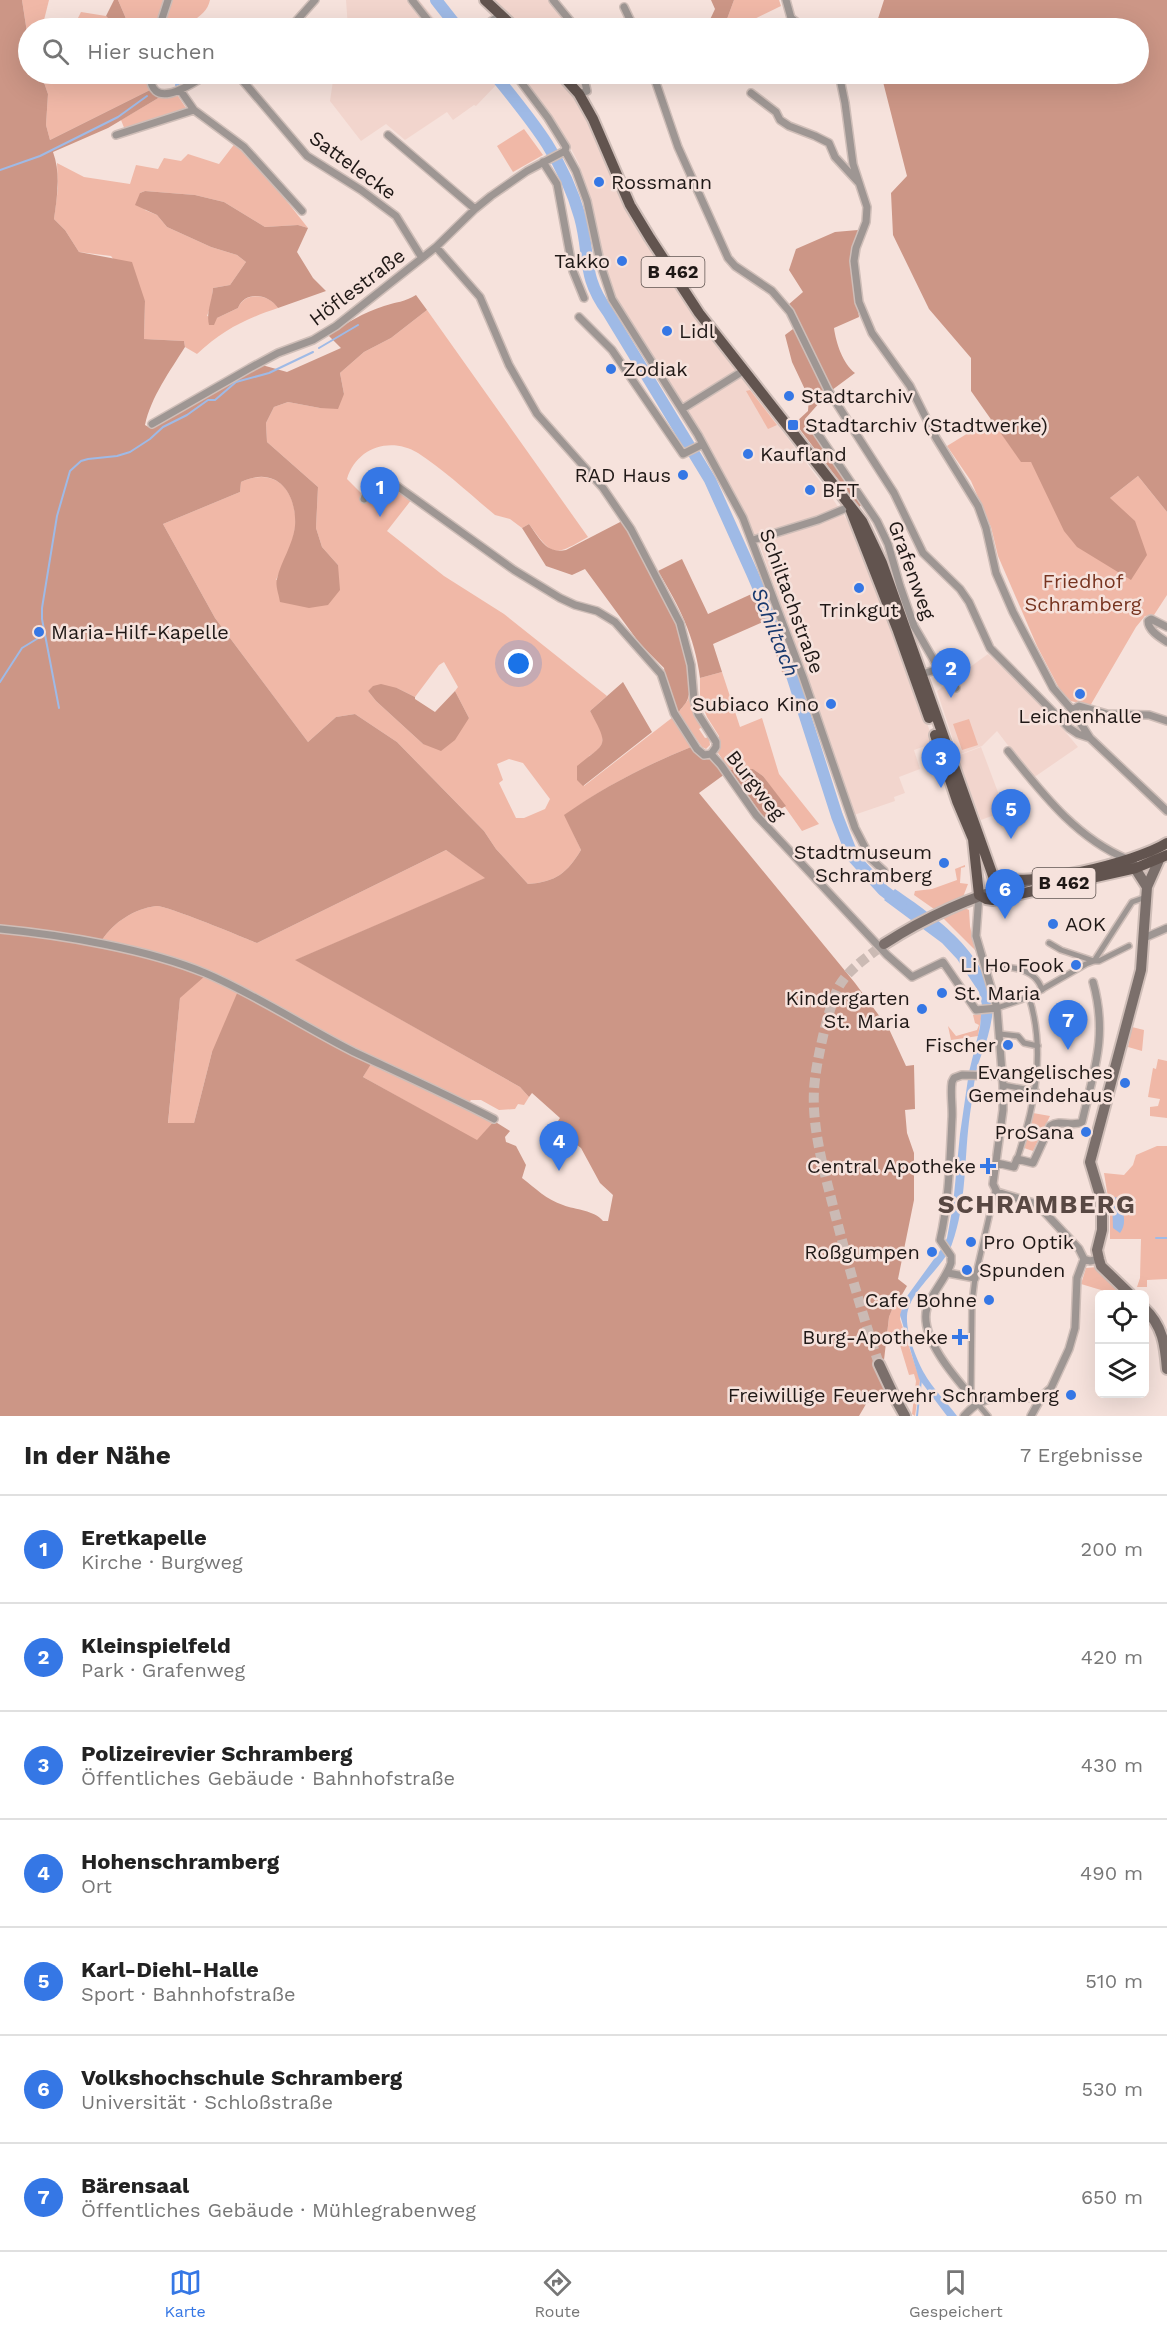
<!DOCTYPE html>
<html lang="de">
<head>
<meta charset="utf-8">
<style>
  body { margin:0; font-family:"Work Sans",sans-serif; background:#f2f2f2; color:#222 }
  .controls { position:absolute; right:18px; bottom:18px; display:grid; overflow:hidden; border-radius:9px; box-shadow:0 6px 24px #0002 }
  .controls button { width:54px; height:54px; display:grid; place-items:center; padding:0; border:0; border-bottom:2px solid #e0e0e0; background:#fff; color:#222; font:30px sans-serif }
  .you { position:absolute; left:519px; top:664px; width:21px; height:21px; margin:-15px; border:4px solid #fff; border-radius:50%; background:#1a73e8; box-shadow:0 0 0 9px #1a73e833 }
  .badge { display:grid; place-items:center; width:39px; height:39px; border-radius:50%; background:#3577e5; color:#fff; font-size:20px; font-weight:700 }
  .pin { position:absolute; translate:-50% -50px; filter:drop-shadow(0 2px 3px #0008) }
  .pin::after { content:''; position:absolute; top:32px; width:21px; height:18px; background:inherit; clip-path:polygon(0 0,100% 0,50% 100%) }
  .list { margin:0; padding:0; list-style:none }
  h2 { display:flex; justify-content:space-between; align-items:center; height:78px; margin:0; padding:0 24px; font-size:26px }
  h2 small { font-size:20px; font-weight:400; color:#767676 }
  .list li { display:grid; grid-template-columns:39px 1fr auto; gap:18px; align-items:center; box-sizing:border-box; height:108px; padding:0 24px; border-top:2px solid #e0e0e0 }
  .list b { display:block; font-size:22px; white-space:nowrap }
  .list p { margin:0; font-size:20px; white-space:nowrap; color:#767676 }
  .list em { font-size:20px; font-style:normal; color:#767676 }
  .icon { flex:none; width:33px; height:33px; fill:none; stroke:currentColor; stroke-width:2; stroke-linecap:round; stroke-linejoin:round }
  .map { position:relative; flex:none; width:1167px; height:1416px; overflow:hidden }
  .search { position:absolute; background:#fff; box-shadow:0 6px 24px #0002; left:18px; right:18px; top:18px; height:66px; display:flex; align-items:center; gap:15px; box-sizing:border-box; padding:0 21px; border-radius:33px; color:#767676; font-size:22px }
  .sheet { height:834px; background:#fff }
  nav { display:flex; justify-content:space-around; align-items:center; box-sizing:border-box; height:84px; border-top:2px solid #e0e0e0; background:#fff; font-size:16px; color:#767676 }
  nav a { display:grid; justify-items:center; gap:3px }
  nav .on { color:#3577e5 }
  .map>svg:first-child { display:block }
  .built { fill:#f2d5cd }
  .green { fill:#f0b8a7; fill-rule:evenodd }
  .forest { fill:#cc9686; fill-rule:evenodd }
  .water { fill:#9fbae6 }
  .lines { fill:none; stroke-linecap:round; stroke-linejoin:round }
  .stream { stroke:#9fbae6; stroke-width:2 }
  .river { stroke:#9fbae6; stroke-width:12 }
  .secondary-tunnel { stroke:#cbbab4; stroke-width:10; stroke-dasharray:10 5; stroke-linecap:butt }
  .pedestrian-casing { stroke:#cfbeb8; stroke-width:8 }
  .minor-casing { stroke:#cfbeb8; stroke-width:10 }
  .secondary-casing { stroke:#cfbeb8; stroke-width:14 }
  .primary-casing { stroke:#cfbeb8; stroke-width:14 }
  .pedestrian { stroke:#9e9693; stroke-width:5 }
  .minor { stroke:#9e9693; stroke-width:7 }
  .secondary { stroke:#7b6f6b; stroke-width:10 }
  .primary { stroke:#62544f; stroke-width:10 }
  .poi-dot { fill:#3577e5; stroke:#f6e2dc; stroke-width:2 }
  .labels { text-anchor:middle; stroke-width:5; stroke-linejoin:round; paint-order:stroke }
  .shield { fill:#f6e2dc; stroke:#605551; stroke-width:1.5 }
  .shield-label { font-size:18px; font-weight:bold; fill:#1f1816 }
  .street-label { font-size:20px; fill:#1f1816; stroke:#f6e2dc }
  .poi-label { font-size:20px; fill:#1f1816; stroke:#f6e2dc; text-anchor:end }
  .park-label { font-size:20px; fill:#773420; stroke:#f6e2dc }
  .water-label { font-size:21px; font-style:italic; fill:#19396e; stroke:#f6e2dc }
  .district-label { font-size:26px; font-weight:bold; letter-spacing:1.5px; fill:#584843; stroke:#f6e2dc }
</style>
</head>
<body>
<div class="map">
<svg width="1167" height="1416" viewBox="0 0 1167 1416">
  <rect width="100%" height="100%" fill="#f6e2dc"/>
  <path class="built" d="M346,0H419L442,28H348Z
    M493,0H552L574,28H523Z
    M334,74H487L496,85L476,106L474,105L453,120L447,112L405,140L386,124L361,141L330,101Z
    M517,74H556L569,88L586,114L634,222L729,360L828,492L853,529L894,629L934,743L914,750L920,769L899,777L905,793L894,797L895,801L854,815L759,543L695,425L615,297L605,273L591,206L579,164L568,143Z
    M988,654L1047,710L1078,747L1033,778L997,731L982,746L958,755L937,691Z
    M981,747L1005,811L981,820L957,756Z"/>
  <path class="green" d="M22,0H49L44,20L48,28H28V39Z
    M118,0H167L157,28H130Z
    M171,0H210C206,20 179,28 160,28Z
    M734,0H779L781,6L736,28H728L727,19Z
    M81,12L106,16L116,28H73Z
    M41,74L147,75L152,89L50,140L46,125L48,94Z
    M178,96L186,108L180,113L125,130L121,120L160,97Z
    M524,129L543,155L513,172L497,146Z
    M236,142L270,180L308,228L298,225L265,227L224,202L195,195L145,191L140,193L145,210L157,215L167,227L211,247L237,255L246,262L230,285L213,288L211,305L207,316L217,318L238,308C245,291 269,294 278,308C245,319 223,330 197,354L185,347L184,341L144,339L145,301L111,256L79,252L65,230L54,219L58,188L57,163L84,177L130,184L136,165L158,169L164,158L181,161L188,154L219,164Z
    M427,310L588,537C553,557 553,557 529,524L522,528L510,519L495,515C471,495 443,469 418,453C390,436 356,448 347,479L367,499C385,481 393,487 412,499L387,531L444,576L504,614L607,696L590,711C600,729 613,743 589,756L584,786L673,717L686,734L691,747C646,765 604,787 565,815L581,850C567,873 556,882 528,884L496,849L484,831L397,742L355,714L336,717L308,742L215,618L163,524L240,492L241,482C277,465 298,493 295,527C293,545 284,564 276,580L338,565L322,547L316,528L318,487L267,442L266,423L274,407L288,402L320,408L344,394L340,373L364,352L391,338ZM444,662L458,687L455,691L469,718L423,744L376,701L368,691L397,688L415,697L439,665ZM509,759L523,763L550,799L545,809L524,818H516L499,783L503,780L497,764Z
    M750,390L777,425L768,429L746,391Z
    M991,419L1021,461L1031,462L1110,498L1138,476L1167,512V595L1154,615L1145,616L1136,627L1090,706L1071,701L1061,692L1037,646L998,556L991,527L971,481L947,446Z
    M722,672L740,727L762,718L779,774L819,824L802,831L763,776L753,769L730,770L718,753L719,736L707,717L700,699V678Z
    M689,695L693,709L704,726L699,729L705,738L709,737L710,745L706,749L702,747L678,713L688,700Z
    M969,719L978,745L962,750L953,724Z
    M446,850L486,878L296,960L520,1087L529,1097L524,1105L518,1104L515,1109L499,1110L481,1100H471L466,1106L494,1121L477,1141L363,1077L371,1063L212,1052L194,1123L168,1124L180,997L172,964L105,948L102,940C114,922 134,909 156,906C166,905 242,937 257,943Z
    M965,865V867L961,868L960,883L968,884L963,897L934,909L914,895L915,891L932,889L957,880L955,869Z
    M963,907L969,910L970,926L975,950L942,917Z
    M982,1013L978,1036L951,1040L948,1026L956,1036L977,1030L979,1025L975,1023L973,1015Z
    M1132,1027L1144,1030L1142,1051L1128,1047Z
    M1158,1059L1167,1061V1118L1150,1116V1107L1158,1106L1160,1099L1148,1097L1153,1068L1156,1069Z
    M1033,1113L1050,1116L1033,1151L1024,1148Z
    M1157,1146H1167V1279L1147,1280V1287H1137L1140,1278L1141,1239H1110V1210L1104,1173L1124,1175L1133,1165L1136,1155Z
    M1097,1267L1118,1292L1107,1294L1101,1290L1081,1284L1086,1268Z
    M896,1299L903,1303L900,1319L920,1380L915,1416L912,1414L916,1381L914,1374L909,1375L896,1332L887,1335L889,1317Z"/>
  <path class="forest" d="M0,0H22L28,39V74H41L48,94L46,125L50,140L152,89L160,97L108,128L53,152C61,174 57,197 54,219L65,230L79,252L132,262L145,301L144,339L184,341L185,347C170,371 151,397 145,425L152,429L162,421L262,365L287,372L341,348L328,335C346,323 363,313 384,306C396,302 405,302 416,295L427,310L391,338L364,352L340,373L344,394L338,409L320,408L288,402L274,407L266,423L267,442L318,487L316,528L322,547L338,565L340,590L328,605L309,608L280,602C279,595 275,585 277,579C281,561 293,545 295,526C297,492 276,465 241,482L240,492L163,524L215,618L308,742L336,717L355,714L397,742L484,831L496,849L528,884C556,882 567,873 581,850L564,815C604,787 646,765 691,747L698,754L712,758L725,774L699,793L855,983L889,1029L906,1066L914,1065L915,1109L905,1110L907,1133L914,1153V1200L898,1279L907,1286L900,1298L897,1297L889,1317L884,1360L877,1363L875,1368L886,1393L866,1404L859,1416H0ZM446,850L485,878L295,960L520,1087L529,1097L532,1093L560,1118L554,1127L581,1148L600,1183L613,1195L608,1221H603C594,1210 576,1210 563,1205C547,1200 535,1188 522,1178L526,1165L516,1146L506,1142L505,1137L510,1131L494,1121L477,1140L363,1077L371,1064L238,991L212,1052L194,1123H168L180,998L205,976L172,964L105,948L102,940C114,922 134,909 156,906C166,905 242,937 257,943Z
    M114,0H118L130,28H117L106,16Z
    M711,0H734L727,19L728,28H706L715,9Z
    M884,0H1167V512L1138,476L1110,498L1135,521L1147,555L1131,580L1077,547L1064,531L1031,462H1021L971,391V358L929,309L893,235L891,193L907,176L881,74H1138V28H875Z
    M145,191L195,195L224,202L265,227L298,225L308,228L297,252L313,278L326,291L278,308C269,294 245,290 238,308L217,318L214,325H209C206,313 212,301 213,288L230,285L246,262L237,255L211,247L167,227L157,215L135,205L140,193Z
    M858,230L852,266L859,317L834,328C836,343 843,364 855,373L828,393L805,419L864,503L859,507L795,423L808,411L809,398L792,362L785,335L797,326L788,305L803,292L789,270L796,249L835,232Z
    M624,520C647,562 704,649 688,698C687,703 681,708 678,713L668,693L664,668L640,644L585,569L572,575L546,566L522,528L529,524C540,539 546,554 566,550Z
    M682,559L708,614L758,591L778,640L789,676L786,677L782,672L765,621L713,644L722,672L700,678C694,635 680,608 658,571Z
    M623,682L652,732L583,786L577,780V766C606,742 610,748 590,711Z
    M381,684L397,688L415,697V699L435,712L455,691L469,718L455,740L441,751L423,744L376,701L368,691L373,686Z
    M753,769L763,776L786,806L764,818L730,770Z"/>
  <path class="water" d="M895,889C936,917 997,959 992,1017C990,1030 986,1044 981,1056C974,1073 973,1095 970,1114C964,1156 967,1203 952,1244C944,1268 909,1290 907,1316C906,1333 916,1358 924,1373C932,1388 947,1402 957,1416H947L919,1379L900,1315L905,1299L942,1248L947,1238L953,1205L960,1134L969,1072L980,1027L982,1005L979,992L957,959L942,943L884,900Z
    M1116,1197C1123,1207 1128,1223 1120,1233L1113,1228L1112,1199Z"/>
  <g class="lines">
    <path class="stream" d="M176,85L197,76
      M0,170L40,156L118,117L147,96
      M319,348L358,325
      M0,682L22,648L45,634
      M59,708L42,619V608L57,516L70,471L81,461L88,459L117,456L130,452L150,439L163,427L187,415L208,400H215L236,382L269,373L313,352
      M1156,1238H1167
      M917,1416L921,1380"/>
    <path class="river" d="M436,0L458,28
      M494,74C532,121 563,157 580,217C591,257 581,275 608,312L710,480L752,573L780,638L837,816L853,857L883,890L901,904"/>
    <path class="secondary-tunnel" d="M879,1364C861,1311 846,1257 832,1202C823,1167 812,1127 814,1090C815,1066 828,1009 838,988C848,969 868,957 884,944"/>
    <defs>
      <path id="pedestrian" d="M1049,943L1061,950L1094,961
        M1094,961L1132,902L1146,897
        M985,967C1006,966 1035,966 1042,990
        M997,1008L1029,997L1086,964L1094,961H1099L1129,946
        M1000,1034L1018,1036L1024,1043L1038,1046
        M1003,1085L1036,1091
        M1017,1159C1035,1106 1046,1051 1029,997
        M971,1396L972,1303L975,1278L995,1191
        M977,1403L988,1416"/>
      <path id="minor" d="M412,0L434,28
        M553,0L576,28
        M786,0L791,18L804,28
        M624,7L634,28
        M159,28L168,0
        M290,28L315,0
        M482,28L500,15
        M150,74C151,113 191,84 208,74
        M237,74L307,156L361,190L396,216L422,258
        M515,74L548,118L566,147L565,151L576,171L587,201L601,266L612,299L698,435L743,518L803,677L855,828L871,859L884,871
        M653,74L678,147L728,258L735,266L772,291L790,312L828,390L894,493L923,553L960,589L969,602L990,648L1069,728L1078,734L1090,738
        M839,74L845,103L853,164L867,207L866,222L856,248L854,261L859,302L872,333L910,386L936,438L978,506L986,528L996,573L1013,612L1053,688L1072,710L1090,738L1167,811
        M180,90L194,110L244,147L302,211
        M751,93L776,112L780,120L789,126L815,136L829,143L835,157L858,182
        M579,94L587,91L583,74
        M116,135L194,110
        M388,135L475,209
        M543,162L557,184L573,271L584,298
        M436,247L480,297L509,365L537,414L603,488L631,529L680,623L691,665L694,700L698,714L716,742V747L711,754
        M579,317L612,350L683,454L703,444
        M682,409L743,371
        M152,424L250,368L278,353L313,340L336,326L436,247L475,209L491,196L527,171L565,151
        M812,425L877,521L888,544L900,586L914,626L939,669
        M364,499C369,483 382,482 397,486L514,570L560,598L575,605L597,611L615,622L661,674L674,713L697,749L704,755L711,754L721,765L756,815L887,955L912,977L943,962L976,1010L997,1008
        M753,540L818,520L849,507
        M1167,627L1151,619L1148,621C1148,630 1159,637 1167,642
        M918,675L939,669L956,688
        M1072,710L1079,706L1107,714L1149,715L1167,721
        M1008,751C1042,793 1076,838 1127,859
        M979,895L976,936L997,1008L1003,1085V1110L993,1184L997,1192L1037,1204L1079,1249L1084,1259L1090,1261L1099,1259
        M0,929C63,935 147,949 205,973C257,995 304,1027 354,1052C401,1074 448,1095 494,1119
        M1144,938L1167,928
        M997,1163L1014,1167L1017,1159L1033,1163L1050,1126C1061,1119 1071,1127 1082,1122C1094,1070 1108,1036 1093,982
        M948,1273L975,1278
        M977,1403C959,1382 918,1338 927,1308C932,1292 946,1279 951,1263V1256L940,1240C949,1201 950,1159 952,1119C953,1107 950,1094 952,1082L954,1078L962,1075L1002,1076
        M964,1416C989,1387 1011,1403 1042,1396
        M1031,1416L1042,1396L1051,1388L1069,1349L1075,1328L1077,1278L1084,1259"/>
      <path id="secondary" d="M1131,862L1147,887
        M884,944C929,915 977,894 1029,881
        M1130,1294L1101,1266L1099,1259L1097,1250L1102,1230V1202L1090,1162L1141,970L1147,887L1159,860
        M1144,1308C1163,1326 1165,1345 1167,1369
        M879,1364L895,1398L905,1416"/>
      <path id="primary" d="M485,0L515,28
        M561,74L579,94L593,119L630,205L650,238L699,313L862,521L882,563L993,876C1025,890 1137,862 1167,843
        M851,511L898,631L929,718
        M935,735L957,801L973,839L979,895L986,899L993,900L1136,868L1167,855"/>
    </defs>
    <use href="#pedestrian" class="pedestrian-casing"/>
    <use href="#minor" class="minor-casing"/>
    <use href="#secondary" class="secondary-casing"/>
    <use href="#primary" class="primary-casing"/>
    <use href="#pedestrian" class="pedestrian"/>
    <use href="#minor" class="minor"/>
    <use href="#secondary" class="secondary"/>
    <use href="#primary" class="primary"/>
  </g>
  <g class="poi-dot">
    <circle cx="599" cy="182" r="6"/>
    <circle cx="622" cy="261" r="6"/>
    <circle cx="667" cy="331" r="6"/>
    <circle cx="611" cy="369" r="6"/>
    <circle cx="789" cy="396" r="6"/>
    <rect x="787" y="419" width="12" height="12" rx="3"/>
    <circle cx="748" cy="454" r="6"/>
    <circle cx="683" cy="475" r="6"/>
    <circle cx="810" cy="490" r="6"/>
    <circle cx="859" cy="588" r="6"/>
    <circle cx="39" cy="632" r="6"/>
    <circle cx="1080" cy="694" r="6"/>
    <circle cx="831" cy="704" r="6"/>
    <circle cx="944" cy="863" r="6"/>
    <circle cx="1053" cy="924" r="6"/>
    <circle cx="1076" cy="965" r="6"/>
    <circle cx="942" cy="993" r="6"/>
    <circle cx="922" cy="1009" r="6"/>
    <circle cx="1008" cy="1045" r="6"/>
    <circle cx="1125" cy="1083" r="6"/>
    <circle cx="1086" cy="1132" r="6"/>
    <path d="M985 1157h6v6h6v6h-6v6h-6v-6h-6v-6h6z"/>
    <circle cx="971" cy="1242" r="6"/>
    <circle cx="932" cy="1252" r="6"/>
    <circle cx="967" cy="1270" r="6"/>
    <circle cx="989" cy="1300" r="6"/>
    <path d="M957 1328h6v6h6v6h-6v6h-6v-6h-6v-6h6z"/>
    <circle cx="1071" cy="1395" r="6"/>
  </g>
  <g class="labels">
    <g class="shield">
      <rect x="641.5" y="257" width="63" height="30" rx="4.5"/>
      <rect x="1032.5" y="868" width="63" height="30" rx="4.5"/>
    </g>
    <g class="shield-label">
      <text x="673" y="278">B 462</text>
      <text x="1064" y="889">B 462</text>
    </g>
    <g class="street-label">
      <text transform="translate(353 165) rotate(36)" y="7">Sattelecke</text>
      <text transform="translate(357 287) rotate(-37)" y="7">Höflestraße</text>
      <text transform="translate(912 570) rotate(70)" y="7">Grafenweg</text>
      <text transform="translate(792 601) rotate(70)" y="7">Schiltachstraße</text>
      <text transform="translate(756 785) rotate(52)" y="7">Burgweg</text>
    </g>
    <g class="poi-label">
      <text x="611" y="189" text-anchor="start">Rossmann</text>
      <text x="610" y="268">Takko</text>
      <text x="679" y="338" text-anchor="start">Lidl</text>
      <text x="623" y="376" text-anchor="start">Zodiak</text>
      <text x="801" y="403" text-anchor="start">Stadtarchiv</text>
      <text x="805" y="432" text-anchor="start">Stadtarchiv (Stadtwerke)</text>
      <text x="760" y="461" text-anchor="start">Kaufland</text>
      <text x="671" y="482">RAD Haus</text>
      <text x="822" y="497" text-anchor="start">BFT</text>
      <text x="859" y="617" text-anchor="middle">Trinkgut</text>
      <text x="51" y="639" text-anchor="start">Maria-Hilf-Kapelle</text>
      <text x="819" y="711">Subiaco Kino</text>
      <text x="1080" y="723" text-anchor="middle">Leichenhalle</text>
      <text x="932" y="859">Stadtmuseum<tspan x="932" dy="23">Schramberg</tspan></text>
      <text x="1065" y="931" text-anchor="start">AOK</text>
      <text x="1064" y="972">Li Ho Fook</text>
      <text x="954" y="1000" text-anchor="start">St. Maria</text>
      <text x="910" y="1005">Kindergarten<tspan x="910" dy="23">St. Maria</tspan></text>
      <text x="996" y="1052">Fischer</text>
      <text x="1113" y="1079">Evangelisches<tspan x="1113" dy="23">Gemeindehaus</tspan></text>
      <text x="1074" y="1139">ProSana</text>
      <text x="976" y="1173">Central Apotheke</text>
      <text x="983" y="1249" text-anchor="start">Pro Optik</text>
      <text x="920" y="1259">Roßgumpen</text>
      <text x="979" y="1277" text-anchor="start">Spunden</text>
      <text x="977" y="1307">Cafe Bohne</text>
      <text x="948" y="1344">Burg-Apotheke</text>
      <text x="1059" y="1402">Freiwillige Feuerwehr Schramberg</text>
    </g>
    <g class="park-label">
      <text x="1083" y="588">Friedhof<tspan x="1083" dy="23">Schramberg</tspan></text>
    </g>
    <g class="water-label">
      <text transform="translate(775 632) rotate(68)" y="7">Schiltach</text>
    </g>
    <g class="district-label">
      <text x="1037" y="1213">SCHRAMBERG</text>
    </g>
  </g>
</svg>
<div class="controls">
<button><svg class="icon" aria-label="locate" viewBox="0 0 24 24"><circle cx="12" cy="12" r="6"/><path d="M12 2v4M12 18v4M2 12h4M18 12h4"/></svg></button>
<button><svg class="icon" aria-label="layers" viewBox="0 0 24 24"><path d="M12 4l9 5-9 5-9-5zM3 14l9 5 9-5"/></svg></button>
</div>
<div class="you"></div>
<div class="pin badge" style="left:380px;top:517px">1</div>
<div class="pin badge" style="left:951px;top:698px">2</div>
<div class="pin badge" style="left:941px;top:788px">3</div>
<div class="pin badge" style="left:559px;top:1171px">4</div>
<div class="pin badge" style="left:1011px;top:839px">5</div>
<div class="pin badge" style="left:1005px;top:919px">6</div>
<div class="pin badge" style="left:1068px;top:1050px">7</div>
<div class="search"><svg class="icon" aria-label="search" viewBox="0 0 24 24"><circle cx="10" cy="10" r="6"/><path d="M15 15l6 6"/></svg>Hier suchen</div>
</div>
<section class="sheet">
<h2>In der Nähe<small>7 Ergebnisse</small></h2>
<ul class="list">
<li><span class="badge">1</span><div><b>Eretkapelle</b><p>Kirche · Burgweg</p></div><em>200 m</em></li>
<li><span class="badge">2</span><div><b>Kleinspielfeld</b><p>Park · Grafenweg</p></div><em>420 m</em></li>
<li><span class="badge">3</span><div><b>Polizeirevier Schramberg</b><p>Öffentliches Gebäude · Bahnhofstraße</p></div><em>430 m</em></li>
<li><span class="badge">4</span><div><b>Hohenschramberg</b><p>Ort</p></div><em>490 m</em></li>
<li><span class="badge">5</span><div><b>Karl-Diehl-Halle</b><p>Sport · Bahnhofstraße</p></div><em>510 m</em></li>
<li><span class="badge">6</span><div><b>Volkshochschule Schramberg</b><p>Universität · Schloßstraße</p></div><em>530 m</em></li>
<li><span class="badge">7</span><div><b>Bärensaal</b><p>Öffentliches Gebäude · Mühlegrabenweg</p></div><em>650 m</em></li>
</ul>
</section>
<nav>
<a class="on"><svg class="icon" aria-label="map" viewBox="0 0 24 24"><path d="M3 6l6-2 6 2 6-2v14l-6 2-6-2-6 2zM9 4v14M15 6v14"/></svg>Karte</a>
<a><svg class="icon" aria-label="directions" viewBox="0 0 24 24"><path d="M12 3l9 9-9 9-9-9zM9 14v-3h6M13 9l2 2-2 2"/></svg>Route</a>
<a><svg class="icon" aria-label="saved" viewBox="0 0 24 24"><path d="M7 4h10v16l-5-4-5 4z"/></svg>Gespeichert</a>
</nav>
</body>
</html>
